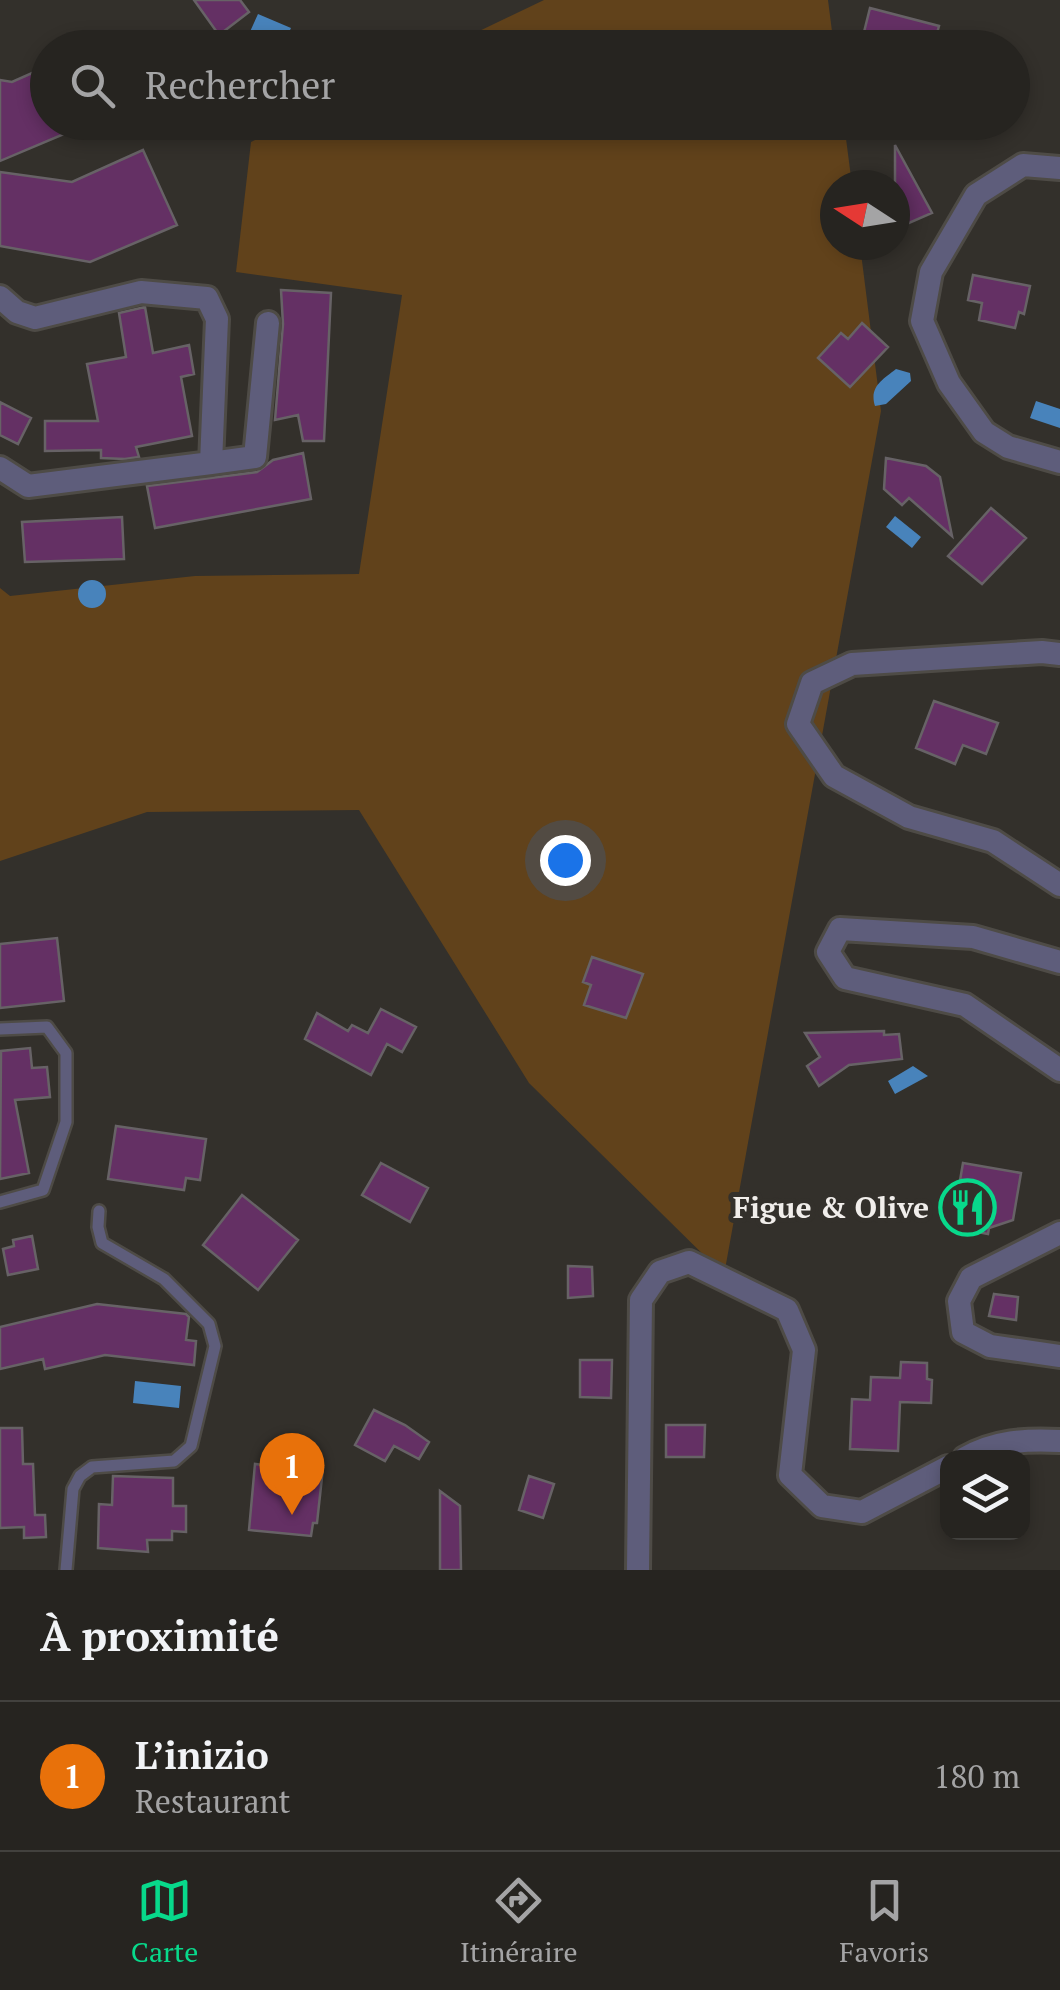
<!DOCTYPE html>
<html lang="fr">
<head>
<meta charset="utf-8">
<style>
  body { margin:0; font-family:"PT Serif",serif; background:#32302d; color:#f1f3f6 }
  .controls { position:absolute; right:30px; bottom:30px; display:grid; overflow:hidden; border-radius:20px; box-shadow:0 5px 15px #0003 }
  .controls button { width:90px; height:90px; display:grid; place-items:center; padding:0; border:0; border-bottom:2px solid #42413e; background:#262420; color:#f1f3f6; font:50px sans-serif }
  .compass { position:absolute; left:820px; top:170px; width:90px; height:90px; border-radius:50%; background:#262420; box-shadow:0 5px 15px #0003; rotate:282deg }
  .you { position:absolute; left:565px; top:860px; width:35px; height:35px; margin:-25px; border:8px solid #fff; border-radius:50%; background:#1a73e8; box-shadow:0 0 0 15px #1a73e833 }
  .badge { display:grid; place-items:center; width:65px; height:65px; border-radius:50%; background:#08d98b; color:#fff; font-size:32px; font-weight:700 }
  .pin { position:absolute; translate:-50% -82px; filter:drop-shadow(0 2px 5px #0008) }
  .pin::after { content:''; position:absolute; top:52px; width:35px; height:30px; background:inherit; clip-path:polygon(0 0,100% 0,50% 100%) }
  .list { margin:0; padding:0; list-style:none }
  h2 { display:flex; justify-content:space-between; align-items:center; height:130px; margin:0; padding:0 40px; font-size:42px }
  h2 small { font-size:32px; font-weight:400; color:#a4a4a5 }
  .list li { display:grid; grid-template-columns:65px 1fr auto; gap:30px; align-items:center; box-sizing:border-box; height:150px; padding:0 40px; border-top:2px solid #42413e }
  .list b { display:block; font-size:38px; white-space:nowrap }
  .list p { margin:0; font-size:32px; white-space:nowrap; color:#a4a4a5 }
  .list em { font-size:32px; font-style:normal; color:#a4a4a5 }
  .icon { flex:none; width:55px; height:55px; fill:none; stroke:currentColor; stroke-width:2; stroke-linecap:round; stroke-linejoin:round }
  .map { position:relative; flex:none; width:1060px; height:1570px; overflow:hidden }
  .search { position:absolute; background:#262420; box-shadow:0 5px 15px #0003; left:30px; right:30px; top:30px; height:110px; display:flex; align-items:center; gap:25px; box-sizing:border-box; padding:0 35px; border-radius:55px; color:#a4a4a5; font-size:38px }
  .sheet { height:280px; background:#262420 }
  nav { display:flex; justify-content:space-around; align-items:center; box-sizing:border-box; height:140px; border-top:2px solid #42413e; background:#262420; font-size:28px; color:#a4a4a5 }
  nav a { display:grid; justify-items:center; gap:5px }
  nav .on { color:#08d98b }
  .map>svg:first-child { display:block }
  .green { fill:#61421b }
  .water { fill:#4883bb }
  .building { fill:#643064; stroke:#676266; stroke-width:2.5 }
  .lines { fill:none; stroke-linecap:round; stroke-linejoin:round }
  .service-casing { stroke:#4e4b46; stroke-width:16 }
  .minor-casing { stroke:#4e4b46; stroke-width:28 }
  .service { stroke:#5e5d7b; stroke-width:11 }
  .minor { stroke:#5e5d7b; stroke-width:22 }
  .labels { text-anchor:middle; stroke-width:10; stroke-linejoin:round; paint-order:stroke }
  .poi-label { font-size:30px; font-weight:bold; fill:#f1eeeb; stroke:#33302b; text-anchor:end }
</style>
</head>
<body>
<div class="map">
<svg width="1060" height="1570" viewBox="0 0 1060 1570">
  <rect width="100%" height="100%" fill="#33302b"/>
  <path class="green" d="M544,0H828L834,47H446Z
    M292,122L844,123L852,185H835V245H860L881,411L724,1275L529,1083L359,810L147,812L0,861V588L10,596L195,576L359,574L402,295L236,272L251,142Z"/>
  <path class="water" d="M258,14L291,28L282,47H243Z
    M896,369L910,373L911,381L886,404L875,406C869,387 882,380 896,369Z
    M1036,401L1060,409V428L1030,418Z
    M895,516L921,537L912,548L886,527Z
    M78 594a14 14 0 1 1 28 0a14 14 0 1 1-28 0Z
    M913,1066L928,1076L895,1094L888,1081Z
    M135,1381L181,1386L179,1408L133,1403Z"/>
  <path class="building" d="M194,0H240L249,12L219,35Z
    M870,8L939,26L933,48H895L862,40Z
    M48,66V122L90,123L0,161V80L12,82Z
    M895,145L932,213L895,229Z
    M143,150L177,225L90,262L0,246V172L72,182Z
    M973,275L1030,286L1024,314L1019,312L1015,328L979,320L982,303L968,300Z
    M281,290L331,293L324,441H303L298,415L275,420L283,324Z
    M145,307L153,353L189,345L194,374L181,377L192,436L136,447L139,457L125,459L101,458V450L45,451V421H98L87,364L126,357L119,313Z
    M862,323L888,347L850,387L818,358L841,333L848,339Z
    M0,402L31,418L18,444L0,435Z
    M303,453L311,499L155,528L147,486L257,472L273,460Z
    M886,458L926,466L940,477L952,536L909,498L902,505L884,489Z
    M991,508L1026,538L982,584L948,556Z
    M122,517L124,559L25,562L22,522Z
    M934,701L998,723L986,754L963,745L955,764L916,748Z
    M57,938L64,1001L0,1008V944Z
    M592,957L643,974L626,1018L584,1005L591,985L583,982Z
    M381,1009L416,1027L402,1052L387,1044L371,1075L305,1039L317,1013L348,1031L352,1025L368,1033Z
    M884,1031V1035L899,1034L902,1059L849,1065L819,1086L807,1066L820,1057L805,1033Z
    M30,1048L32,1068L47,1067L50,1097L15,1100L29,1173L0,1179L1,1051Z
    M116,1126L206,1139L200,1180L186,1178L184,1190L108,1179Z
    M381,1163L428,1188L410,1222L362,1195Z
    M963,1163L1021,1173L1013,1220L989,1228L988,1234L952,1227Z
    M242,1195L298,1240L258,1290L203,1245Z
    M32,1236L38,1269L8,1275L3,1249L14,1246L13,1240Z
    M568,1266L592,1267L593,1296L568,1298Z
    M994,1294L1018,1297L1016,1320L989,1316Z
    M97,1304L186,1314L189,1317L186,1340L196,1341L194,1365L105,1355L45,1369L43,1359L0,1369V1327Z
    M580,1360H612L611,1398L580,1397Z
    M901,1362L927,1363V1379L932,1380L931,1403L900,1402L898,1451L850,1449L852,1399L870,1400L871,1377L900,1378Z
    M374,1410L405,1425L429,1442L419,1459L394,1446L385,1461L355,1445Z
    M666,1425H705L704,1457H666Z
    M0,1428H22L23,1464H33L35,1515H45L46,1537L24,1538V1527L0,1528Z
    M280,1462L323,1468L317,1523H313L311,1536L249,1530L255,1464L280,1467Z
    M113,1476L173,1478V1506H186V1532L172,1531V1540H147L148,1552L98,1548L99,1504L112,1505Z
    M529,1476L554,1484L543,1518L519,1510Z
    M440,1491L460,1506L461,1570H440Z"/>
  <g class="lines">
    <defs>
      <path id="service" d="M0,1029L47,1027L66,1053V1122L43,1190L0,1202
        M66,1570L73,1489L80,1476L92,1467L174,1461L191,1446L215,1346L209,1324L164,1279L102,1243L98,1227L99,1211"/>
      <path id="minor" d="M1060,168L1023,165L976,195L931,272L922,321L949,383L984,432L1008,447L1060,462
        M0,297L17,312L35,318L141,292L207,298L217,319L211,463L28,486L0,468
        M211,463L255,457L268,323
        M1060,654L1042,652L852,664L812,683L798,724L834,776L909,817L993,841L1060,885
        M1060,962L973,937L840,929L828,952L845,978L965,1005L1060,1070
        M1060,1233L971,1278L959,1301L963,1332L990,1346L1060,1356
        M965,1458C995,1441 1026,1439 1060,1441
        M638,1570L641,1300L660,1272L689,1262L787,1310L804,1350L790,1475L822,1506L862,1512L948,1467"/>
    </defs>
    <use href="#service" class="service-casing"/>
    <use href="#minor" class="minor-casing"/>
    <use href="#service" class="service"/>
    <use href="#minor" class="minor"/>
  </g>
  <defs>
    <symbol id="restaurant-ring" viewBox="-11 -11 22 22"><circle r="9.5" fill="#33302b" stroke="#08d98b" stroke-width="1.5"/><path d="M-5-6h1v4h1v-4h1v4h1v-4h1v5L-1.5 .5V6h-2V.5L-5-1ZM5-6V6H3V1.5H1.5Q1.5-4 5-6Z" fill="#08d98b"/></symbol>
  </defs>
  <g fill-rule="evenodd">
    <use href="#restaurant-ring" x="936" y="1176" width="63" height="63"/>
  </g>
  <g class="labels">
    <g class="poi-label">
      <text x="929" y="1218">Figue &amp; Olive</text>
    </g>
  </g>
</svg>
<div class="controls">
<button><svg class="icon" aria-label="layers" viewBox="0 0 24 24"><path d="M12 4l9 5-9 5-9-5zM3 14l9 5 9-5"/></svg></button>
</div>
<svg class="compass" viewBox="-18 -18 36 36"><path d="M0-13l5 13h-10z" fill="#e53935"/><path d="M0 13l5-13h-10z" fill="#a4a4a5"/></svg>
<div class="you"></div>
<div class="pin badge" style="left:292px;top:1515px;background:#e8710a">1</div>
<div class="search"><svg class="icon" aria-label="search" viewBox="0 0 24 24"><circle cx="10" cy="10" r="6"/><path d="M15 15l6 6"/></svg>Rechercher</div>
</div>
<section class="sheet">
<h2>À proximité<small></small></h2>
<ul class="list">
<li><span class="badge" style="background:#e8710a">1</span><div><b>L’inizio</b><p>Restaurant</p></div><em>180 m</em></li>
</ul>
</section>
<nav>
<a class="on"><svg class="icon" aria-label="map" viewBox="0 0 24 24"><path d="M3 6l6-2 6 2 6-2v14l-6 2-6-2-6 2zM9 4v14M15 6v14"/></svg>Carte</a>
<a><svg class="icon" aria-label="directions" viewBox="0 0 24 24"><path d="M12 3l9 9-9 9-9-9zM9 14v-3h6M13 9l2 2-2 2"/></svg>Itinéraire</a>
<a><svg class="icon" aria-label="saved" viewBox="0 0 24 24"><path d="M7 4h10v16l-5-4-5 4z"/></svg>Favoris</a>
</nav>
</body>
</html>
